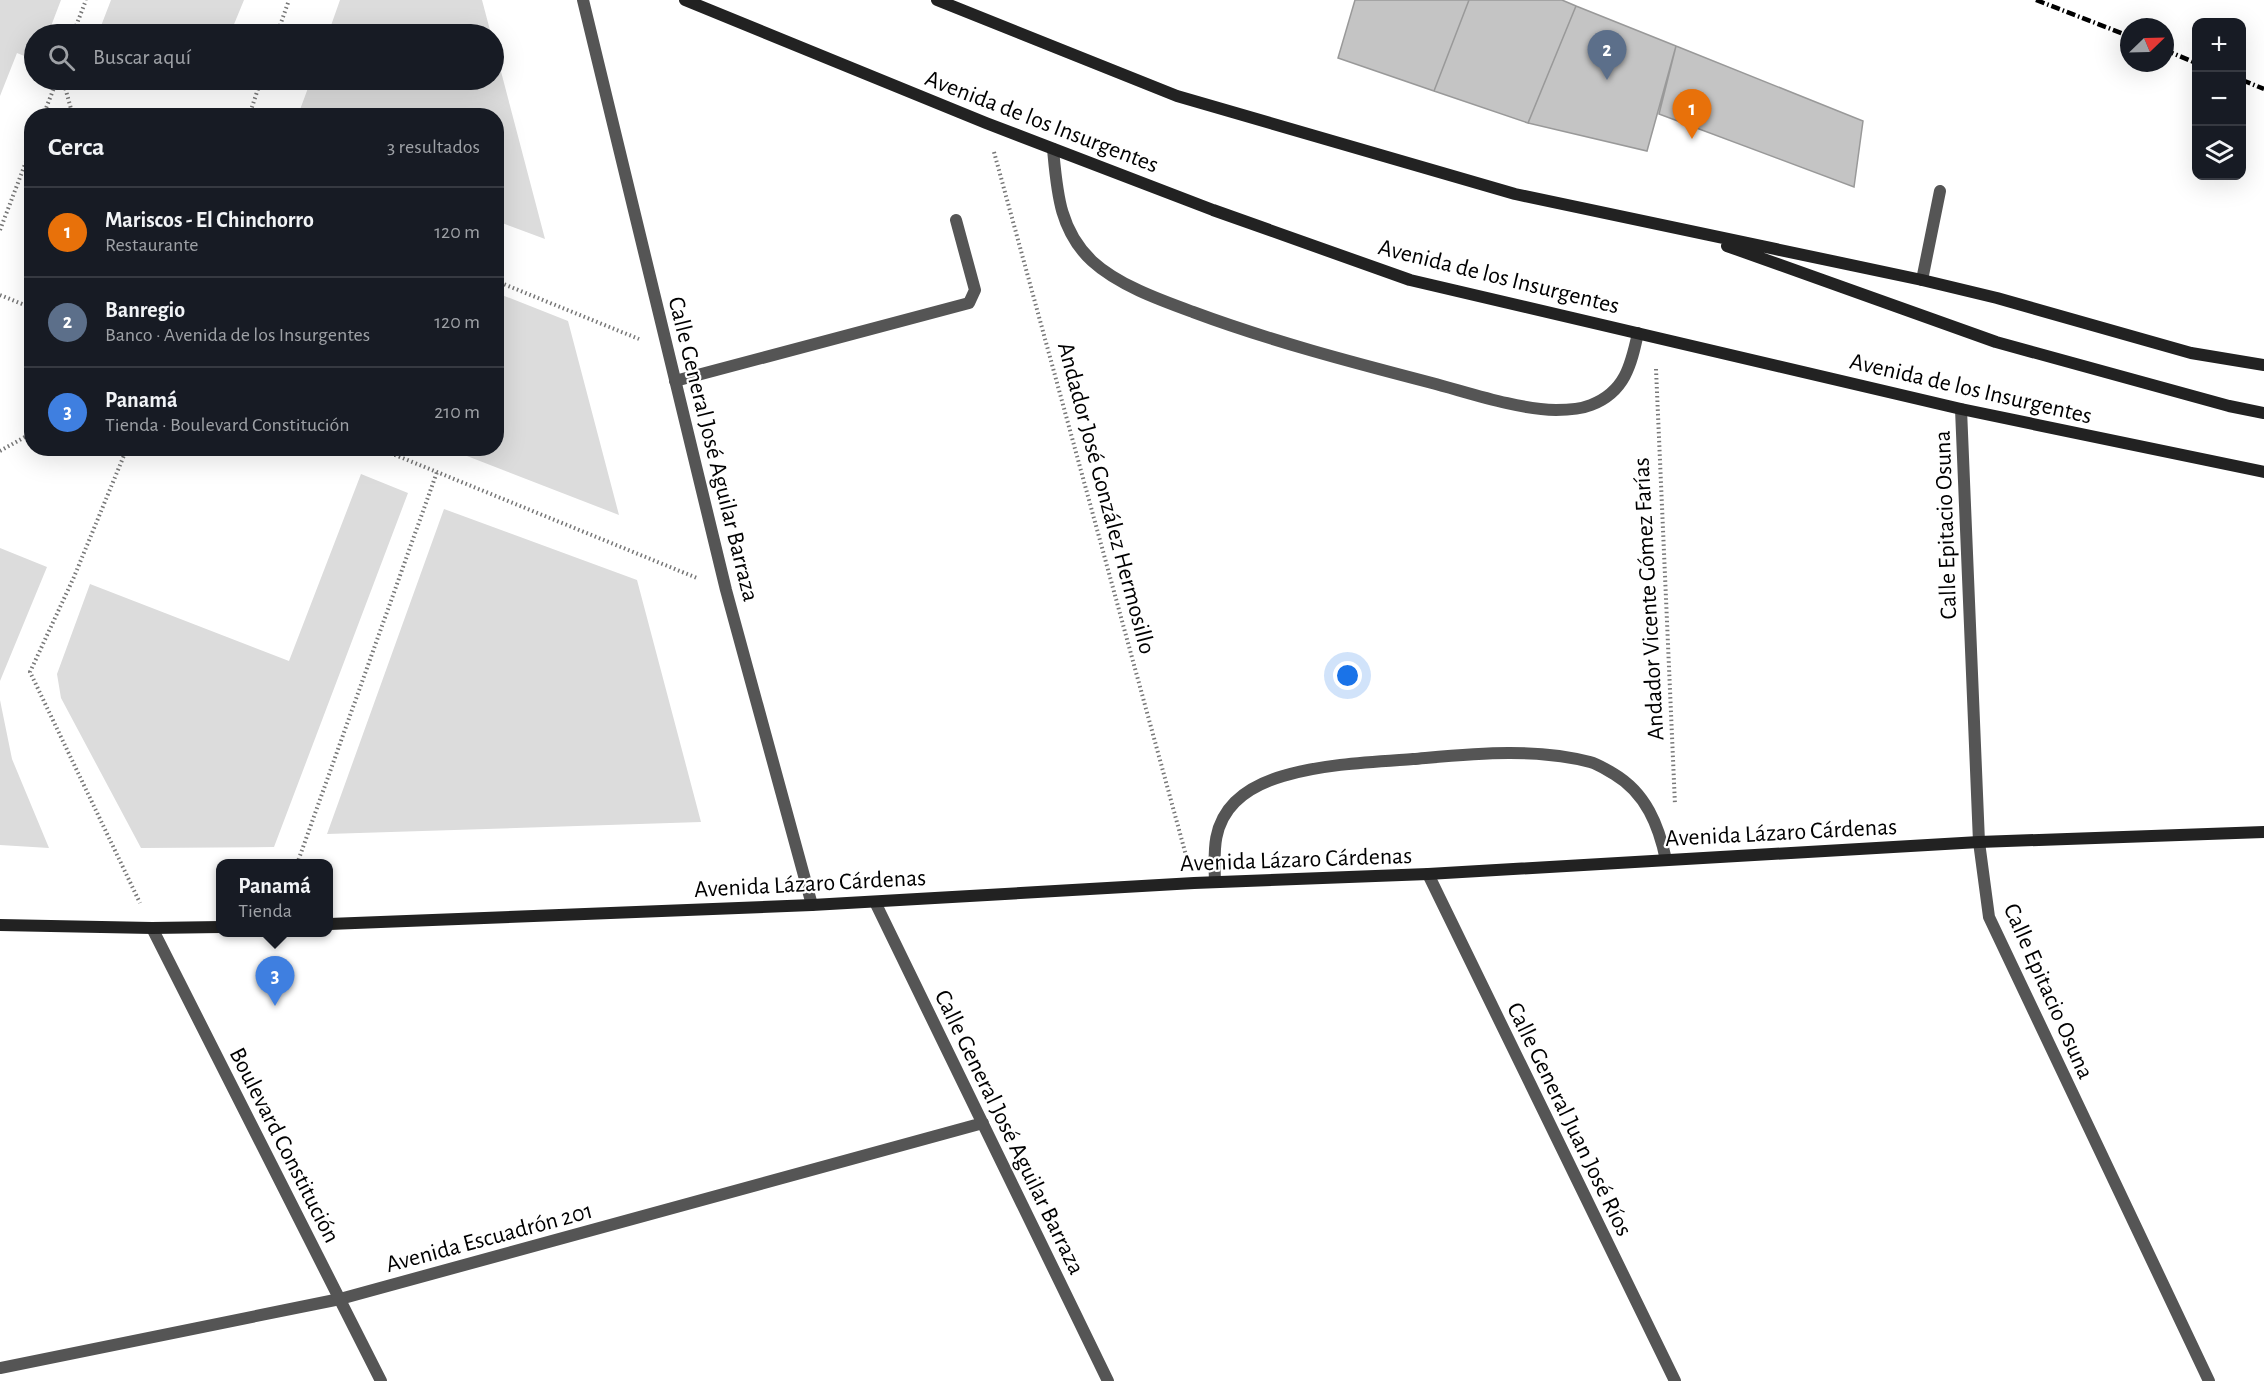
<!DOCTYPE html>
<html lang="es">
<head>
<meta charset="utf-8">
<style>
  body { margin:0; font-family:"Alegreya Sans",sans-serif; background:#20242c; color:#f1f3f6 }
  .controls { position:absolute; right:18px; top:18px; display:grid; overflow:hidden; border-radius:12px; box-shadow:0 6px 24px #0002 }
  .controls button { width:54px; height:54px; display:grid; place-items:center; padding:0; border:0; border-bottom:2px solid #363941; background:#171b24; color:#f1f3f6; font:30px sans-serif }
  .compass { position:absolute; left:2120px; top:18px; width:54px; height:54px; border-radius:50%; background:#171b24; box-shadow:0 6px 24px #0002; rotate:67deg }
  .you { position:absolute; left:1348px; top:676px; width:21px; height:21px; margin:-15px; border:4px solid #fff; border-radius:50%; background:#1a73e8; box-shadow:0 0 0 9px #1a73e833 }
  .badge { display:grid; place-items:center; width:39px; height:39px; border-radius:50%; background:#858687; color:#fff; font-size:20px; font-weight:700 }
  .pin { position:absolute; translate:-50% -50px; filter:drop-shadow(0 2px 3px #0008) }
  .pin::after { content:''; position:absolute; top:32px; width:21px; height:18px; background:inherit; clip-path:polygon(0 0,100% 0,50% 100%) }
  .popup { position:absolute; left:216px; top:859px; width:117px; height:78px; box-sizing:border-box; display:grid; place-content:center; border-radius:12px; background:#171b24; filter:drop-shadow(0 2px 4px #0005); font-size:20px; white-space:nowrap; color:#9ea1a6 }
  .popup b { font-size:22px; color:#f1f3f6 }
  .popup::after { content:''; position:absolute; left:50%; top:100%; margin-left:-12px; border:12px solid transparent; border-top-color:#171b24 }
  .list { margin:0; padding:0; list-style:none }
  h2 { display:flex; justify-content:space-between; align-items:center; height:78px; margin:0; padding:0 24px; font-size:26px }
  h2 small { font-size:20px; font-weight:400; color:#9ea1a6 }
  .list li { display:grid; grid-template-columns:39px 1fr auto; gap:18px; align-items:center; box-sizing:border-box; height:90px; padding:0 24px; border-top:2px solid #363941 }
  .list b { display:block; font-size:22px; white-space:nowrap }
  .list p { margin:0; font-size:20px; white-space:nowrap; color:#9ea1a6 }
  .list em { font-size:20px; font-style:normal; color:#9ea1a6 }
  .icon { flex:none; width:33px; height:33px; fill:none; stroke:currentColor; stroke-width:2; stroke-linecap:round; stroke-linejoin:round }
  .map { position:relative; flex:none; width:2264px; height:1381px; overflow:hidden }
  .search { position:absolute; background:#171b24; box-shadow:0 6px 24px #0002; left:24px; top:24px; width:480px; height:66px; display:flex; align-items:center; gap:15px; box-sizing:border-box; padding:0 21px; border-radius:33px; color:#9ea1a6; font-size:22px }
  .panel { position:absolute; background:#171b24; box-shadow:0 6px 24px #0002; left:24px; top:108px; width:480px; height:348px; border-radius:24px }
  .map>svg:first-child { display:block }
  .green { fill:#dcdcdc }
  .building { fill:#c4c4c4; stroke:#999; stroke-width:1.5 }
  .lines { fill:none; stroke-linecap:round; stroke-linejoin:round }
  .path { stroke:#777; stroke-width:4; stroke-dasharray:1.5 3; stroke-linecap:butt }
  .service { stroke:#555; stroke-width:12 }
  .minor { stroke:#555; stroke-width:12 }
  .tertiary { stroke:#555; stroke-width:12 }
  .secondary { stroke:#222; stroke-width:12 }
  .rail { stroke:#000; stroke-width:4.5; stroke-dasharray:9 3 1.5 3; stroke-linecap:butt }
  .labels { text-anchor:middle; stroke-width:4.5; stroke-linejoin:round; paint-order:stroke }
  .street-label { font-size:24px; fill:#000; stroke:#fff }
</style>
</head>
<body>
<div class="map">
<svg width="2264" height="1381" viewBox="0 0 2264 1381">
  <rect width="100%" height="100%" fill="#fff"/>
  <path class="green" d="M0,0H61L48,34H34V60L17,53L0,96Z
    M111,0H244L230,34H122L101,26Z
    M340,0H482L491,34H328Z
    M494,45L545,239L497,221L496,116L298,115L311,80H494Z
    M497,293L568,321L619,515L449,449L496,448Z
    M361,474L408,493L274,847L141,848L61,698L57,674L90,584L289,661Z
    M444,509L637,580L701,822L327,834Z
    M0,548L47,567L0,681Z
    M0,700L12,759L49,848L0,845Z"/>
  <path class="building" d="M1355,0H1469L1434,91L1338,58Z
    M1469,0H1562L1576,6L1528,123L1434,91Z
    M1576,6L1676,46L1647,151L1528,123Z
    M1676,46L1863,121L1854,187L1659,114Z"/>
  <g class="lines">
    <path class="path" d="M73,34L86,0
      M277,34L289,0
      M63,80L73,116
      M45,110L59,116
      M43,116L57,80
      M249,116L261,80
      M994,152L1187,859
      M0,230L32,146
      M496,281L639,339
      M0,295L32,308
      M1656,369L1675,805
      M127,448L74,577L30,672L140,903
      M378,448L697,578
      M0,451L32,433
      M297,864L437,472"/>
    <path class="service" d="M1053,149C1057,191 1059,230 1092,261C1118,285 1160,300 1193,312C1271,341 1351,362 1432,383C1470,393 1516,409 1556,410C1567,410 1581,409 1591,405C1625,392 1631,365 1638,333
      M1922,280L1940,191
      M675,381L969,303L975,290L956,220
      M1215,882C1214,852 1212,825 1235,802C1247,790 1266,781 1283,776C1324,764 1370,762 1413,759C1471,754 1533,747 1590,762C1598,764 1607,770 1614,774C1646,793 1659,826 1666,860"/>
    <path class="minor" d="M583,0L726,590L812,905
      M1961,409L1979,842L1989,917L2209,1381
      M1428,874L1675,1381
      M875,902L1108,1381
      M0,1368L340,1299L983,1123"/>
    <path class="tertiary" d="M152,928L381,1381"/>
    <path class="secondary" d="M685,0L986,123L1213,210L1410,280L1961,409L2264,472
      M937,0L1177,96L1515,194L1922,280L1997,298L2191,353L2264,365
      M1727,246L1996,342L2229,406L2264,413
      M329,924L812,905L1194,883L1428,874L1979,842L2264,832
      M0,925L152,928L221,927"/>
    <path class="rail" d="M2036,0L2129,36
      M2165,50L2196,63
      M2242,80L2264,89"/>
  </g>
  <g class="labels">
    <g class="street-label">
      <text transform="translate(1042 121) rotate(21)" y="8">Avenida de los Insurgentes</text>
      <text transform="translate(1499 276) rotate(14)" y="8">Avenida de los Insurgentes</text>
      <text transform="translate(1971 388) rotate(13)" y="8">Avenida de los Insurgentes</text>
      <text transform="translate(714 449) rotate(76)" y="8">Calle General José Aguilar Barraza</text>
      <text transform="translate(1107 498) rotate(75)" y="8">Andador José González Hermosillo</text>
      <text transform="translate(1945 525) rotate(-92)" y="8">Calle Epitacio Osuna</text>
      <text transform="translate(1648 599) rotate(-93)" y="8">Andador Vicente Gómez Farías</text>
      <text transform="translate(1781 832) rotate(-3)" y="8">Avenida Lázaro Cárdenas</text>
      <text transform="translate(1296 859) rotate(-2)" y="8">Avenida Lázaro Cárdenas</text>
      <text transform="translate(810 883) rotate(-3)" y="8">Avenida Lázaro Cárdenas</text>
      <text transform="translate(2049 991) rotate(66)" y="8">Calle Epitacio Osuna</text>
      <text transform="translate(1570 1119) rotate(64)" y="8">Calle General Juan José Ríos</text>
      <text transform="translate(1010 1132) rotate(64)" y="8">Calle General José Aguilar Barraza</text>
      <text transform="translate(285 1145) rotate(63)" y="8">Boulevard Constitución</text>
      <text transform="translate(489 1237) rotate(-15)" y="8">Avenida Escuadrón 201</text>
    </g>
  </g>
</svg>
<div class="controls">
<button>+</button>
<button>−</button>
<button><svg class="icon" aria-label="layers" viewBox="0 0 24 24"><path d="M12 4l9 5-9 5-9-5zM3 14l9 5 9-5"/></svg></button>
</div>
<svg class="compass" viewBox="-18 -18 36 36"><path d="M0-13l5 13h-10z" fill="#e53935"/><path d="M0 13l5-13h-10z" fill="#9ea1a6"/></svg>
<div class="you"></div>
<div class="pin badge" style="left:1692px;top:139px;background:#e8710a">1</div>
<div class="pin badge" style="left:1607px;top:80px;background:#5c6f8a">2</div>
<div class="pin badge" style="left:275px;top:1006px;background:#3f7fe0">3</div>
<div class="popup"><b>Panamá</b>Tienda</div>
<div class="search"><svg class="icon" aria-label="search" viewBox="0 0 24 24"><circle cx="10" cy="10" r="6"/><path d="M15 15l6 6"/></svg>Buscar aquí</div>
<section class="panel">
<h2>Cerca<small>3 resultados</small></h2>
<ul class="list">
<li><span class="badge" style="background:#e8710a">1</span><div><b>Mariscos - El Chinchorro</b><p>Restaurante</p></div><em>120 m</em></li>
<li><span class="badge" style="background:#5c6f8a">2</span><div><b>Banregio</b><p>Banco · Avenida de los Insurgentes</p></div><em>120 m</em></li>
<li><span class="badge" style="background:#3f7fe0">3</span><div><b>Panamá</b><p>Tienda · Boulevard Constitución</p></div><em>210 m</em></li>
</ul>
</section>
</div>
</body>
</html>
